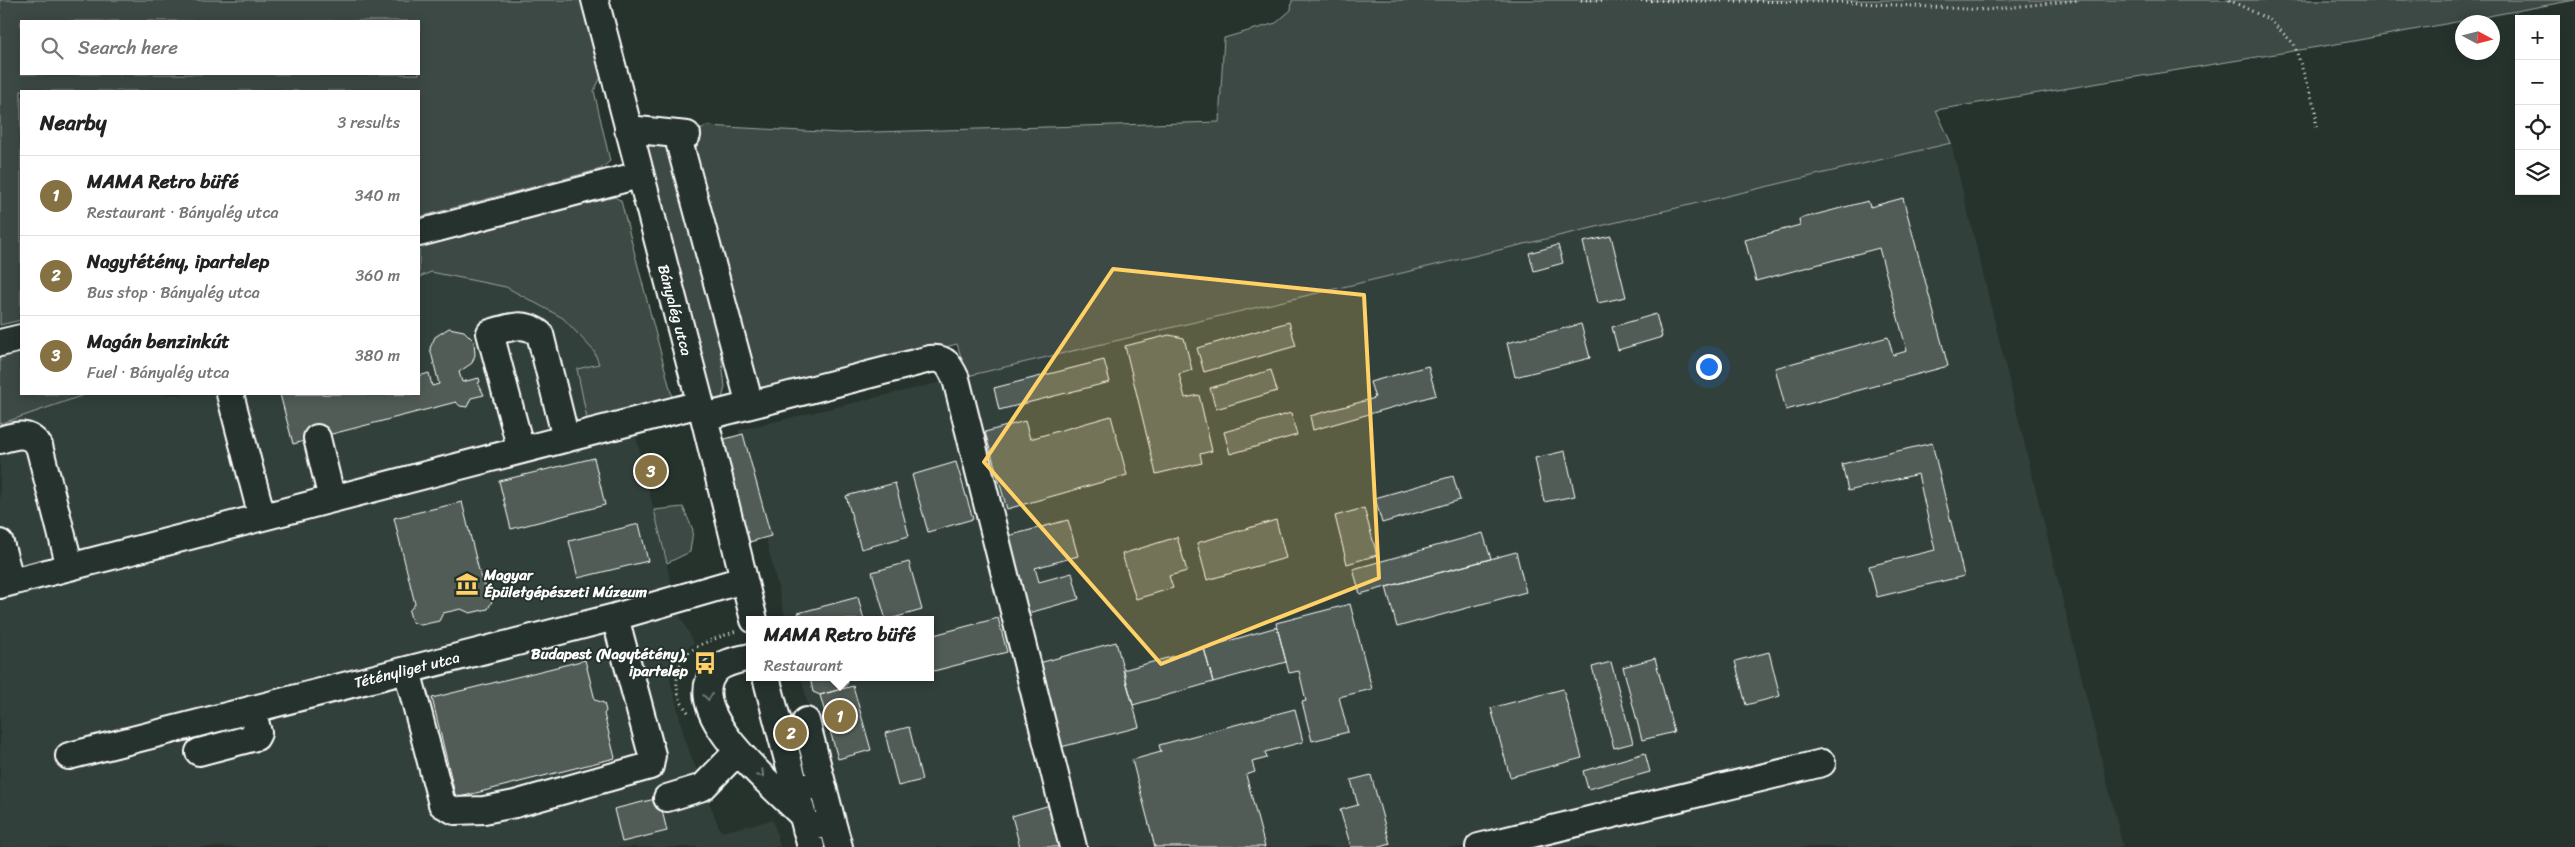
<!DOCTYPE html>
<html lang="en">
<head>
<meta charset="utf-8">
<style>
  body { margin:0; font-family:Sriracha,sans-serif; background:#f6f6f6; color:#222 }
  .controls { position:absolute; right:15px; top:15px; display:grid; overflow:hidden; border-radius:0px; box-shadow:0 2px 12px #0003 }
  .controls button { width:45px; height:45px; display:grid; place-items:center; padding:0; border:0; border-bottom:1px solid #e0e0e0; background:#fff; color:#222; font:25px sans-serif }
  .compass { position:absolute; left:2455px; top:15px; width:45px; height:45px; border-radius:50%; background:#fff; box-shadow:0 2px 12px #0003; rotate:97deg }
  .you { position:absolute; left:1708px; top:366px; width:18px; height:18px; margin:-12px; border:4px solid #fff; border-radius:50%; background:#1a73e8; box-shadow:0 0 0 8px #1a73e833 }
  .badge { display:grid; place-items:center; width:32px; height:32px; border-radius:50%; background:#857141; color:#fff; font-size:16px; font-weight:700 }
  .pin { position:absolute; translate:-50% -50%; border:2px solid #fff; box-shadow:0 1px 5px #0006 }
  .popup { position:absolute; left:746px; top:616px; width:188px; height:65px; box-sizing:border-box; display:grid; place-content:center; border-radius:0px; background:#fff; filter:drop-shadow(0 1px 4px #0005); font-size:16px; white-space:nowrap; color:#767676 }
  .popup b { font-size:19px; color:#222 }
  .popup::after { content:''; position:absolute; left:50%; top:100%; margin-left:-10px; border:10px solid transparent; border-top-color:#fff }
  .list { margin:0; padding:0; list-style:none }
  h2 { display:flex; justify-content:space-between; align-items:center; height:65px; margin:0; padding:0 20px; font-size:21px }
  h2 small { font-size:16px; font-weight:400; color:#767676 }
  .list li { display:grid; grid-template-columns:32px 1fr auto; gap:15px; align-items:center; box-sizing:border-box; height:80px; padding:0 20px; border-top:1px solid #e0e0e0 }
  .list b { display:block; font-size:19px; white-space:nowrap }
  .list p { margin:0; font-size:16px; white-space:nowrap; color:#767676 }
  .list em { font-size:16px; font-style:normal; color:#767676 }
  .icon { flex:none; width:28px; height:28px; fill:none; stroke:currentColor; stroke-width:2; stroke-linecap:round; stroke-linejoin:round }
  .map { position:relative; flex:none; width:2575px; height:847px; overflow:hidden }
  .search { position:absolute; background:#fff; box-shadow:0 2px 12px #0003; left:20px; top:20px; width:400px; height:55px; display:flex; align-items:center; gap:12px; box-sizing:border-box; padding:0 18px; border-radius:0px; color:#767676; font-size:19px }
  .panel { position:absolute; background:#fff; box-shadow:0 2px 12px #0003; left:20px; top:90px; width:400px; height:305px; border-radius:0px }
  .map>svg:first-child { display:block }
  .built { fill:#333f3a }
  .green { fill:#3e4944; stroke:#9ea4a2; fill-rule:evenodd }
  .building { fill:#515c57; stroke:#fff }
  .lines { fill:none; stroke-linecap:round; stroke-linejoin:round }
  .minor-casing { stroke:#fff; stroke-width:30 }
  .path { stroke:#fff; stroke-width:3; stroke-dasharray:1 4; stroke-linecap:butt }
  .minor { stroke:#26332d; stroke-width:26 }
  .oneway { stroke:#727a76 }
  .marked { fill:#ffd166; fill-opacity:0.2; stroke:#ffd166; stroke-width:4; stroke-linejoin:round }
  .labels { text-anchor:middle; stroke-width:4; stroke-linejoin:round; paint-order:stroke }
  .street-label { font-size:15px; fill:#fff; stroke:#26332d }
  .poi-label { font-size:15px; font-weight:bold; fill:#fff; stroke:#26332d; text-anchor:start }
</style>
</head>
<body>
<div class="map">
<svg width="2575" height="847" viewBox="0 0 2575 847">
  <rect width="100%" height="100%" fill="#26332d"/>
  <filter id="ink" filterUnits="userSpaceOnUse"><feTurbulence type="fractalNoise" baseFrequency=".02" numOctaves="2"/><feDisplacementMap in="SourceGraphic" scale="10" xChannelSelector="R" yChannelSelector="G"/><feConvolveMatrix kernelMatrix="1 2 1 2 8 2 1 2 1" color-interpolation-filters="sRGB"/></filter>
  <g filter="url(#ink)">
    <path class="built" d="M1951,143L2123,847H843L801,677H930V620H786L739,430Z
      M431,272L506,287L563,318L594,351L599,365L577,369L594,447L636,436L678,612L694,643L678,655L672,667L670,679L685,740L703,787L721,832L773,820L780,847H0V424L87,394H419V277Z"/>
    <path class="green" d="M0,0H586L604,71L594,91L610,161L601,169L419,217V91H21V320L0,325ZM21,21H419V74H21Z
      M1292,0H2575L2348,42L1936,110L1951,143L967,376L957,344L757,396C752,370 747,343 740,318C729,274 690,172 697,133L706,126L840,133L1219,122L1224,38L1276,23L1291,10Z
      M661,143L671,151L719,337L725,387L722,399L714,403L642,153L650,144Z
      M615,197L621,201L673,400L588,423L577,369L599,364L594,351L563,318L506,287L431,272L419,277V243Z
      M21,345V394H87L0,424V350Z
      M683,507L693,530L690,552L667,563L654,510Z"/>
    <path class="building" d="M1903,198L1948,366L1786,410L1775,368L1888,337L1893,355L1907,351L1879,248L1756,281L1745,240L1800,225L1799,219L1868,201L1870,207Z
      M1611,236L1626,297L1598,303L1583,242Z
      M1558,245L1563,263L1534,271L1529,253Z
      M1656,314L1662,337L1618,350L1612,327Z
      M1289,322L1296,346L1204,372L1197,348Z
      M1581,324L1590,358L1515,377L1507,343Z
      M449,328L464,331L474,341L475,355L472,363L459,372L462,382L479,378L480,382L478,383L484,395L471,398L467,407L460,406L456,402L293,444L280,394H419V376L429,373L432,386L439,384L430,348L435,337Z
      M1169,335L1184,338L1192,370L1179,374L1185,398L1199,395L1212,451L1200,454L1202,463L1156,474L1125,346Z
      M1104,360L1110,382L999,410L994,388Z
      M1428,366L1436,395L1313,430L1310,416L1375,398L1370,382Z
      M1271,370L1277,391L1216,409L1210,388Z
      M1291,413L1297,435L1230,454L1224,432Z
      M1111,416L1127,475L1007,509L985,432L1025,421L1030,439Z
      M743,434L771,536L746,543L718,441Z
      M1932,443L1964,576L1877,597L1869,566L1935,550L1918,474L1848,491L1842,464Z
      M1565,451L1575,496L1544,502L1535,458Z
      M594,458L605,505L511,529L499,481Z
      M956,462L973,519L928,532L912,475Z
      M1453,476L1460,500L1382,523L1375,498Z
      M895,483L909,536L861,549L846,496Z
      M462,502L482,583L488,587L492,601L488,609L470,613L461,609L443,613L439,621L421,625L412,622L409,611L415,604L394,518Z
      M1364,508L1377,555L1347,564L1335,516Z
      M1068,520L1078,556L1035,568L1039,582L1072,573L1079,599L1025,614L1004,537Z
      M1276,520L1286,558L1207,580L1197,543Z
      M639,524L648,561L578,578L569,541Z
      M1483,533L1491,559L1360,594L1353,569Z
      M1177,537L1187,571L1169,576L1173,588L1136,599L1122,554Z
      M1516,552L1526,592L1397,627L1386,587Z
      M909,562L922,610L886,620L872,572Z
      M858,597L864,620H800L798,613Z
      M1350,604L1372,689L1339,697L1348,732L1312,741L1302,702L1306,701L1299,671L1289,673L1276,623Z
      M998,618L1007,652L930,672V636Z
      M1277,627L1286,662L1213,682L1204,648Z
      M1116,642L1139,727L1061,747L1039,663Z
      M1204,648L1213,682L1133,705L1123,670Z
      M1769,652L1780,696L1746,705L1735,661Z
      M1655,658L1674,732L1642,740L1623,667Z
      M585,660L595,700L604,703L606,711L604,714L615,758L456,798L432,698Z
      M1611,662L1633,743L1614,748L1592,667Z
      M810,677H846L848,683L844,688L820,695L813,692Z
      M853,686L871,750L838,759L820,695Z
      M1563,689L1582,758L1510,777L1491,708Z
      M1295,709L1303,742L1265,752L1267,758L1252,762L1255,772L1246,775L1265,847H1155L1132,760L1161,752L1159,745Z
      M909,727L922,780L898,786L885,733Z
      M1645,753L1650,772L1588,789L1583,771Z
      M1371,775L1390,844L1381,847H1351L1340,810L1358,805L1351,780Z
      M659,798L667,831L622,842L614,809Z
      M1050,805L1061,847H1020L1012,816Z"/>
    <g class="lines">
      <defs>
        <path id="minor" d="M595,0L704,417L754,620
          M628,129L687,135
          M677,134L750,405
          M419,233L639,175
          M0,343L21,338
          M230,394L262,517
          M704,417L930,359C946,357 950,366 956,379L1073,847
          M317,438L332,499
          M0,440C16,435 28,431 39,446L70,567
          M521,450L490,333C509,328 524,320 540,334L566,439
          M0,543L11,582
          M0,585L700,404
          M750,657C739,660 723,662 715,671C680,712 775,787 801,814
          M407,670L442,804L455,811L484,810L515,804L650,766L652,755L615,617
          M766,677L811,847
          M806,721L822,783
          M199,752L256,737L258,733L252,709
          M69,756L615,617L743,580
          M795,790L822,783L832,822L806,829
          M667,798L703,787L738,751
          M832,822L839,847
          M1479,847L1822,763"/>
      </defs>
      <use href="#minor" class="minor-casing"/>
      <path class="path" d="M1581,0L1843,2L1985,10L2079,0
        M2229,0L2270,20L2294,44L2316,111V128
        M688,712C680,702 676,692 677,679C678,646 712,641 736,631"/>
      <use href="#minor" class="minor"/>
    </g>
    <defs><path id="oneway-chevron" d="M-2-3.5L2.5 0L-2 3.5" fill="none" stroke-width="1.6" stroke-linecap="round" stroke-linejoin="round" transform="scale(1.25)"/></defs>
    <g class="oneway">
      <use href="#oneway-chevron" transform="translate(708 697) rotate(82)"/>
      <use href="#oneway-chevron" transform="translate(761 774) rotate(45)"/>
    </g>
  </g>
  <path class="marked" d="M1113,269L1364,295L1379,578L1161,664L984,462Z"/>
  <defs>
    <symbol id="museum-bare" viewBox="-9 -9 18 18"><path d="M0-6L6-3V-2H-6V-3ZM-5-1h2V3h-2ZM-1-1h2V3h-2ZM3-1h2V3H3ZM-6 4H6V6H-6Z" fill="#ffd166" stroke="#26332d" stroke-width="2.5" paint-order="stroke"/></symbol>
    <symbol id="bus-bare" viewBox="-9 -9 18 18"><path d="M-5-6H5V4H4V6H2V4H-2V6H-4V4H-5ZM-3.5-4V0h7V-4ZM-3.5 1.2v1.5H-2V1.2ZM2 1.2v1.5H3.5V1.2Z" fill="#ffd166" stroke="#26332d" stroke-width="2.5" paint-order="stroke"/></symbol>
  </defs>
  <g fill-rule="evenodd">
    <use href="#museum-bare" x="451" y="568" width="32" height="32"/>
    <use href="#bus-bare" x="689" y="647" width="32" height="32"/>
  </g>
  <g class="labels">
    <g class="street-label">
      <text transform="translate(675 310) rotate(75)" y="5">Bányalég utca</text>
      <text transform="translate(407 670) rotate(-14)" y="5">Tétényliget utca</text>
    </g>
    <g class="poi-label">
      <text x="484" y="580">Magyar<tspan x="484" dy="17">Épületgépészeti Múzeum</tspan></text>
      <text x="688" y="659" text-anchor="end">Budapest (Nagytétény),<tspan x="688" dy="17">ipartelep</tspan></text>
    </g>
  </g>
</svg>
<div class="controls">
<button>+</button>
<button>−</button>
<button><svg class="icon" aria-label="locate" viewBox="0 0 24 24"><circle cx="12" cy="12" r="6"/><path d="M12 2v4M12 18v4M2 12h4M18 12h4"/></svg></button>
<button><svg class="icon" aria-label="layers" viewBox="0 0 24 24"><path d="M12 4l9 5-9 5-9-5zM3 14l9 5 9-5"/></svg></button>
</div>
<svg class="compass" viewBox="-18 -18 36 36"><path d="M0-13l5 13h-10z" fill="#e53935"/><path d="M0 13l5-13h-10z" fill="#767676"/></svg>
<div class="you"></div>
<div class="pin badge" style="left:840px;top:716px">1</div>
<div class="popup"><b>MAMA Retro büfé</b>Restaurant</div>
<div class="pin badge" style="left:791px;top:733px">2</div>
<div class="pin badge" style="left:651px;top:471px">3</div>
<div class="search"><svg class="icon" aria-label="search" viewBox="0 0 24 24"><circle cx="10" cy="10" r="6"/><path d="M15 15l6 6"/></svg>Search here</div>
<section class="panel">
<h2>Nearby<small>3 results</small></h2>
<ul class="list">
<li><span class="badge">1</span><div><b>MAMA Retro büfé</b><p>Restaurant · Bányalég utca</p></div><em>340 m</em></li>
<li><span class="badge">2</span><div><b>Nagytétény, ipartelep</b><p>Bus stop · Bányalég utca</p></div><em>360 m</em></li>
<li><span class="badge">3</span><div><b>Magán benzinkút</b><p>Fuel · Bányalég utca</p></div><em>380 m</em></li>
</ul>
</section>
</div>
</body>
</html>
